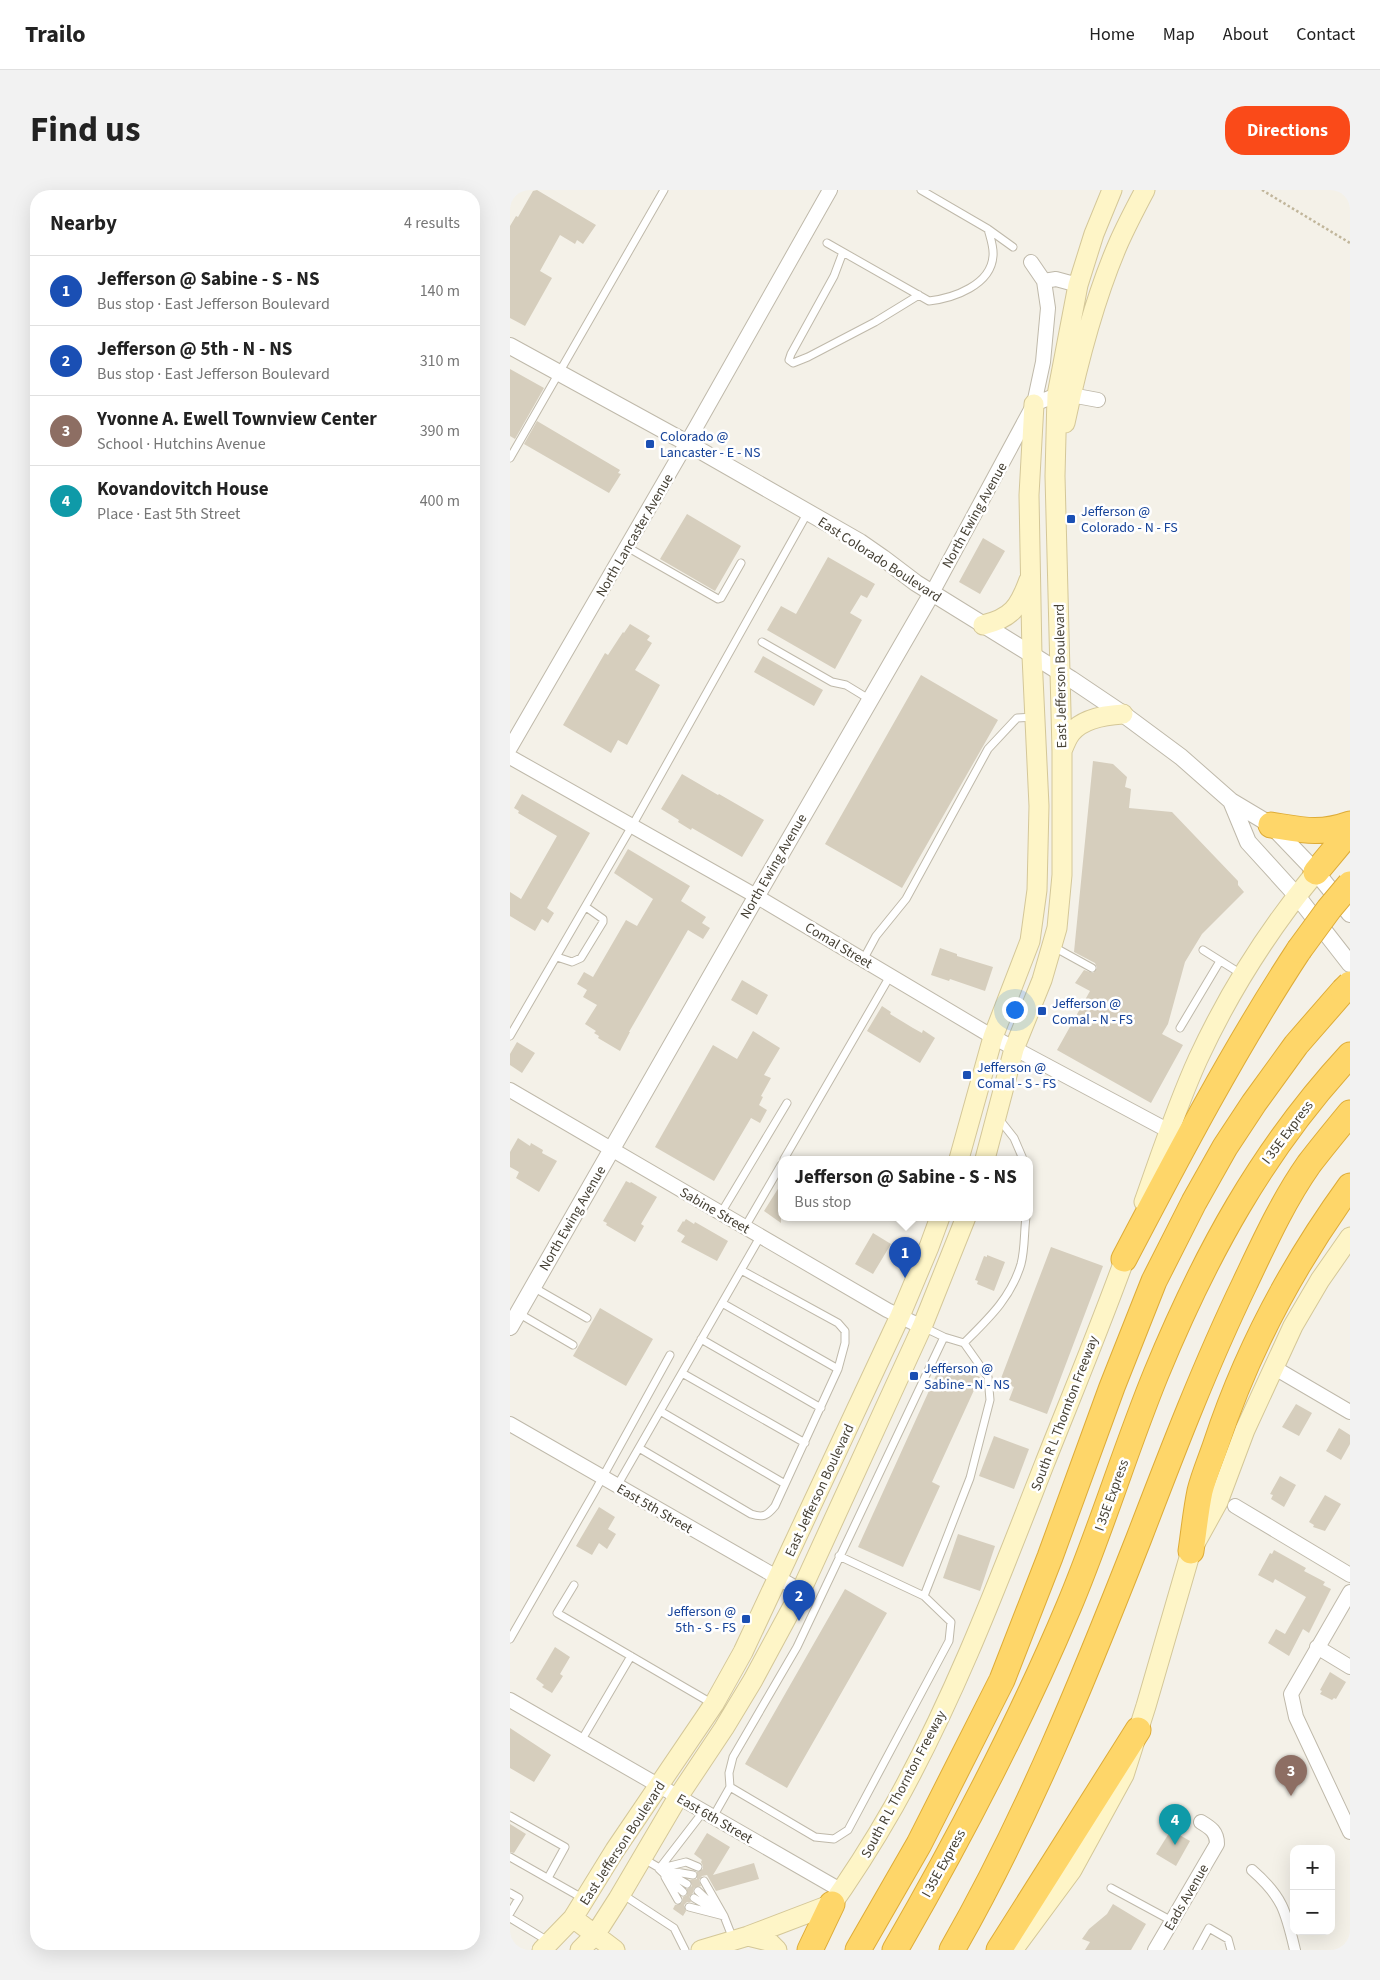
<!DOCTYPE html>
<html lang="en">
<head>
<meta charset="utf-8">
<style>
  body { margin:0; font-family:"Source Sans 3",sans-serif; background:#f2f2f2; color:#222 }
  .controls { position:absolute; right:15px; bottom:15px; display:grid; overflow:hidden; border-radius:10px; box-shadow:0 5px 20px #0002 }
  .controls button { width:45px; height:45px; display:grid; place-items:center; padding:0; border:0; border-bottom:1px solid #e0e0e0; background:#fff; color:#222; font:25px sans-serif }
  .you { position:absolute; left:504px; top:819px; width:18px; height:18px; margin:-12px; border:4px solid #fff; border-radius:50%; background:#1a73e8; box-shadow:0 0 0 8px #1a73e833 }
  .badge { display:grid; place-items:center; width:32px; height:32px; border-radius:50%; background:#fa4a19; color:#fff; font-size:16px; font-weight:700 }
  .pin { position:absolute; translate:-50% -41px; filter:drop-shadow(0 1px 2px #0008) }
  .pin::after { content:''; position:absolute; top:26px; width:18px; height:15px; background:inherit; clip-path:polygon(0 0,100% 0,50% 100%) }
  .popup { position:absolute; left:268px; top:966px; width:255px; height:65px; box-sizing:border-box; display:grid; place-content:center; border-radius:10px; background:#fff; filter:drop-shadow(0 1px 4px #0005); font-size:16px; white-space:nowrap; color:#767676 }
  .popup b { font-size:19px; color:#222 }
  .popup::after { content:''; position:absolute; left:50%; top:100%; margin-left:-10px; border:10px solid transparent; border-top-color:#fff }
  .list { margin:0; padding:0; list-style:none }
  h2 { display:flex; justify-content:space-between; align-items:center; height:65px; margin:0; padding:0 20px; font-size:21px }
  h2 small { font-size:16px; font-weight:400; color:#767676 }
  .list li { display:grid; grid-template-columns:32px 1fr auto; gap:15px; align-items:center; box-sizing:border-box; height:70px; padding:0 20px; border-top:1px solid #e0e0e0 }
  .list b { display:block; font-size:19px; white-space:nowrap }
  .list p { margin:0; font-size:16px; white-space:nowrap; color:#767676 }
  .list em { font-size:16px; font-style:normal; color:#767676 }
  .map { position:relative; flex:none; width:840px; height:1760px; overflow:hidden; border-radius:20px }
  header { display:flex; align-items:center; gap:30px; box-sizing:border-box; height:70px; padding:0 25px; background:#fff; border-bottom:1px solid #e0e0e0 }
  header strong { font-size:24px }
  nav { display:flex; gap:28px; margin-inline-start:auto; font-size:18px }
  .intro { display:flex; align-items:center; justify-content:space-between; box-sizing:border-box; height:120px; padding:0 30px }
  h1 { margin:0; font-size:35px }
  .button { padding:12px 22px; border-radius:20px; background:#fa4a19; color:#fff; font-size:18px; font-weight:700 }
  main { display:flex; gap:30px; padding:0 30px }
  aside { flex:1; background:#fff; border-radius:20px; box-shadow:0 5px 20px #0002 }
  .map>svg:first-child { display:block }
  .building { fill:#d6cebd }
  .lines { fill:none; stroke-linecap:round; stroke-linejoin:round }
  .service-casing { stroke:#bfb9aa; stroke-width:9 }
  .pedestrian-casing { stroke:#bfb9aa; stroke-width:12 }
  .minor-casing { stroke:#bfb9aa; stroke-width:16 }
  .tertiary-casing { stroke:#bfb9aa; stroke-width:18 }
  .secondary-casing { stroke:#d4c798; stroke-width:21 }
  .motorway-casing { stroke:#deac38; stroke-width:27 }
  .path { stroke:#c1b69b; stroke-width:2.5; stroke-dasharray:2.5 2.5; stroke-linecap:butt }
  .service { stroke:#fff; stroke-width:7 }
  .pedestrian { stroke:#fff; stroke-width:10 }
  .minor { stroke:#fff; stroke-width:14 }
  .tertiary { stroke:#fff; stroke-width:16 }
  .secondary { stroke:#fef5c7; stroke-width:19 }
  .motorway { stroke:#fed669; stroke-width:25 }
  .motorway-bridge-casing { stroke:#deac38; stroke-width:27; stroke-linecap:butt }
  .motorway-bridge { stroke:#fed669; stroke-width:25 }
  .transit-dot { fill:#1a4fb4; stroke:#fff; stroke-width:2 }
  .labels { text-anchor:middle; stroke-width:5; stroke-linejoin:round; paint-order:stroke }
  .transit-label { font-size:14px; fill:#164399; stroke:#fff; text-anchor:start }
  .street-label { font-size:14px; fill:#474236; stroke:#fff }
</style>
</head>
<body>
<header>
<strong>Trailo</strong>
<nav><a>Home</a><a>Map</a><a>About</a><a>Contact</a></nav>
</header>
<div class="intro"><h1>Find us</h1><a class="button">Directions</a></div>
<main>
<aside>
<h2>Nearby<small>4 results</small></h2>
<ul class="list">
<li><span class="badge" style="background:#1a4fb4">1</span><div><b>Jefferson @ Sabine - S - NS</b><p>Bus stop · East Jefferson Boulevard</p></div><em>140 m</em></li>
<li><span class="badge" style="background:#1a4fb4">2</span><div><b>Jefferson @ 5th - N - NS</b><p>Bus stop · East Jefferson Boulevard</p></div><em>310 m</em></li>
<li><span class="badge" style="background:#8d6e63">3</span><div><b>Yvonne A. Ewell Townview Center</b><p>School · Hutchins Avenue</p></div><em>390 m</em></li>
<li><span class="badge" style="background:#0f9aa8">4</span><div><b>Kovandovitch House</b><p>Place · East 5th Street</p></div><em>400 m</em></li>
</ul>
</aside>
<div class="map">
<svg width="840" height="1760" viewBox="0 0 840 1760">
  <rect width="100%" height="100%" fill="#f4f1e8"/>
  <path class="building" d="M27,0L86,35L73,54L67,50L65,54L50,45L30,81L42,88L15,136L0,128V36L6,26L8,27L23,1Z
    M0,179L34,198L5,249L0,246Z
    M27,231L110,280L108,283L111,284L99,303L14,254Z
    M177,324L231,356L205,401L150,369Z
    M473,348L495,361L470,404L449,392Z
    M318,367L365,394L357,408L351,405L340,423L352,430L325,479L257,440L271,416L286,424Z
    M120,434L140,446L137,450L142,453L125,480L150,495L117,555L108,550L101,563L53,535L95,463L98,465L113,442L114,443Z
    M253,466L313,500L304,516L244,482Z
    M411,485L488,530L392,698L315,654Z
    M583,571L603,574L617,587L615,597L621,599L619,618L662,622L728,691V695L734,702L692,744L675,772L658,834L652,844L673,855L641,913L547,860L580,801L565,793L574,780L583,783L587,778L585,773L564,762Z
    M172,584L208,605L209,604L254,630L232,667L182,638L181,640L168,632L169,630L151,619Z
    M12,604L80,643L37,718L44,723L38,733L32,729L25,741L0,726V702L11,709L47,646L8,623L9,621L4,618Z
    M118,659L180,696L171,711L196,727L192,733L200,738L193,749L178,740L119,842H120L110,861L88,848L89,846L84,843L86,841L75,834L87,815L73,807L77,800L67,794L74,782L83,787L116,730L127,736L143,709L104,683Z
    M430,758L447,764V766L483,777L475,801L440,789L439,791L421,785Z
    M232,790L258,805L247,825L221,810Z
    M372,816L381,822L380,824L403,838L412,843L413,840L425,848L410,873L357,841Z
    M243,841L270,858L254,885L261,888L251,906L253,907L249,915L257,920L250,933L241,928L204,991L145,957L203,855L227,869Z
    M7,852L25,863L12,883L0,875V864Z
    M8,948L20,956L21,953L33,960L32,963L47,971L29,1002L6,988L9,982L0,977V962Z
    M116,991L120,993L121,992L147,1007L131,1034L134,1036L125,1052L96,1035L97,1033L93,1031Z
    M271,994V1033L254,1021Z
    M176,1029L184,1034L185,1032L218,1051L207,1071L171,1052L175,1046L167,1041L173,1031L174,1032Z
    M363,1043L381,1054L363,1084L345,1074Z
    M541,1057L593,1076L537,1224L499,1210L504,1197L490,1191Z
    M477,1065L495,1072L484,1101L467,1094L468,1091L465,1090L474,1066L477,1067Z
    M90,1118L143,1149L116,1196L63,1166Z
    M433,1170L470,1187L422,1292L430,1296L393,1377L348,1357Z
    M786,1214L802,1223L789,1246L772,1237Z
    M829,1238L840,1245V1254L831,1270L816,1261Z
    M484,1246L519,1259L504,1299L469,1286Z
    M770,1286L786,1295L774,1317L761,1309L763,1305L760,1304Z
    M815,1305L831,1314L815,1341L803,1337L804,1335L799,1332Z
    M89,1317L105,1327L98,1339L106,1344L97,1359L89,1353L82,1365L66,1356Z
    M448,1344L485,1356L470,1401L433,1388Z
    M764,1360L796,1378L794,1381L815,1392L813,1395L821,1399L799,1443L793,1439L779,1466L758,1453L766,1439L775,1444L796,1407L765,1389L763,1393L748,1385L760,1363L762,1364Z
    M335,1399L377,1423L277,1598L235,1574Z
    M45,1457L60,1467L50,1484L53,1486L42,1503L32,1497L34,1495L26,1489Z
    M820,1482L836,1492L826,1509L824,1508L822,1510L810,1504L812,1501L810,1500Z
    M0,1538L41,1565L24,1592L0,1578Z
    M0,1634L16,1644L4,1663L0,1662Z
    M661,1640L680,1651L666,1676L646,1664Z
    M197,1643L220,1657L203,1685L244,1673L249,1689L206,1701L197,1685L192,1686L189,1690L191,1696L184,1698L183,1703L179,1707L181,1712H177L174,1715L176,1721L173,1726L163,1719L165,1715L172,1713L173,1707L177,1705V1699L182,1696L180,1690L187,1689V1682L193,1679V1676L191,1672L192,1670L184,1664Z
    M603,1714L636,1734L621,1760H575L580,1752L572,1749L579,1739L597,1724Z"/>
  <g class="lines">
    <defs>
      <path id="service" d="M411,0L478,39L503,57
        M317,53L419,111C444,108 481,95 483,66C484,57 480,47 478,39
        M333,62L324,86L281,164L279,170L283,173L298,167L365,132L409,105
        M0,268L154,0
        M117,357L208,409L211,408L231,373
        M252,452L322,492L336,495L359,509
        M542,756L582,778
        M693,760L733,785
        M47,767L62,772L71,768L93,732V729L76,717
        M353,770L366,746L396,709L478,559L507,528L525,527
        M670,838L710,771
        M0,846L122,636L298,322
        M489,929L504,948L513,969
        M274,969L380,786
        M211,1023L277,913
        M235,1037L271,975
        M23,1097L77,1128
        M212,1113L328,1179
        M8,1123L63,1155
        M413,1137L434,1147L454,1153C478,1129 501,1108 511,1074C515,1059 514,1042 516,1027
        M191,1149L311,1218
        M172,1183L295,1253
        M150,1221L275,1294
        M129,1258L241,1324C253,1328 257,1326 265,1316L328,1179L335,1153V1141L328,1133L231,1080
        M107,1296L250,1047
        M329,1366L414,1406
        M64,1395L47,1423L203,1514
        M0,1449L85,1301L160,1165
        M71,1551L121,1466
        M220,1597L219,1583L223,1567L287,1457L434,1147
        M0,1626L55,1657L38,1688
        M203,1627L220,1597L305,1647L324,1649L338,1640L439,1451L441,1432L414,1406L460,1288L480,1210L478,1187L454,1153
        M0,1667L74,1709
        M134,1669L177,1694
        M152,1678L176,1672L188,1677
        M149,1679L193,1622
        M155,1687L168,1710
        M194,1691L214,1726L223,1749
        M601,1698L662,1731
        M188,1701L205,1717
        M173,1702L149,1679L183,1685
        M0,1703L9,1708L0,1723
        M112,1704L164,1738L175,1760
        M179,1717L214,1726L184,1708
        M0,1728L38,1751
        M687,1760L699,1738L718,1749L721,1760"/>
      <path id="pedestrian" d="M742,1680C773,1707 776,1722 785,1760"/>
      <path id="minor" d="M534,91L546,89L568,95
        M524,214L547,205H561L588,210
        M422,403L524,214L533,172L538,118L534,91L521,72
        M0,558L186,237L320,0
        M0,567L246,706L483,847L659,941
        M0,900L377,1120L412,1137
        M763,1177L840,1222
        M0,1234L291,1401
        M725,1316L840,1385
        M840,1402L781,1504L786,1527L840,1642
        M807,1457L840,1477
        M0,1510L332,1701
        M645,1760L707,1654C707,1642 701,1638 691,1632"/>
      <path id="tertiary" d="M0,156L177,253L350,352L373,368L406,393L561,489L613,524L671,567L721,611L761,635L806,682L840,724
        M721,611L738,652L787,706L840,774
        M0,1137L253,695L422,403"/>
      <path id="secondary" d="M555,233C568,172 584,109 609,52C617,34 626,17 635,0
        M473,435C502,428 509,417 519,390
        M552,561C554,556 557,548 561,543C572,529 596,525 613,524
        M449,969L483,847L520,751L527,700L529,616L522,466L519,305L524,214
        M475,969L504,859L532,790L547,738L552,685V561L545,286L547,205L568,95L584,44L602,0
        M634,1012C651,964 667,915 688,869C719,802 759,739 806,682
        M315,1724C340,1689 363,1653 384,1616C445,1507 489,1390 534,1275C563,1202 593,1130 619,1057
        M63,1728L105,1760
        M238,1746L258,1751L267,1760
        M32,1760L63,1728L105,1660L204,1514L233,1462L390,1126L419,1057L430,1027
        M70,1760L85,1745L108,1709L168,1607L214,1538L243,1490L291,1401L412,1137L456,1027
        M191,1760L238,1746L322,1714
        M503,1760L562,1680L614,1585L636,1516L681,1361L708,1312L735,1240L783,1136L810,1090L840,1047"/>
      <path id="motorway" d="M761,635C792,640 809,645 840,634
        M806,682L840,641
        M614,1069C669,964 724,859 789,760
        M681,1361C684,1341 686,1320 690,1301C694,1285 701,1269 706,1254C737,1160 782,1076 840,996
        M300,1760L322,1714
        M348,1760L409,1654L492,1490L540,1367L602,1197L644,1091L684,1012L715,957L744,913L786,855L833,801
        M385,1760C449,1649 509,1535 559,1416C591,1340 615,1260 646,1184C695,1065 752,960 840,865
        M442,1760C517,1629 574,1488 629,1348C662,1262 695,1176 735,1093C754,1053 773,1011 799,974C812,957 826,940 840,923
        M489,1760L628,1540"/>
    </defs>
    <use href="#service" class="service-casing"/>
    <use href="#pedestrian" class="pedestrian-casing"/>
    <use href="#minor" class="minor-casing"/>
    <use href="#tertiary" class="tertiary-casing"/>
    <use href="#secondary" class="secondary-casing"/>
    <use href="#motorway" class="motorway-casing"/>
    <path class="path" d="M752,0L840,53"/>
    <use href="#service" class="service"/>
    <use href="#pedestrian" class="pedestrian"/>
    <use href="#minor" class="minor"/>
    <use href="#tertiary" class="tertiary"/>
    <use href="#secondary" class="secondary"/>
    <use href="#motorway" class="motorway"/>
    <defs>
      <path id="motorway-bridge" d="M789,760L819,719L840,694
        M833,801L840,794"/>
    </defs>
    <use href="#motorway-bridge" class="motorway-bridge-casing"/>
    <use href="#motorway-bridge" class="motorway-bridge"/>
  </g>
  <g class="transit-dot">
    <rect x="135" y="249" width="10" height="10" rx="2.5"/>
    <rect x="556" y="324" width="10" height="10" rx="2.5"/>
    <rect x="527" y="816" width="10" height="10" rx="2.5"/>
    <rect x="452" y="880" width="10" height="10" rx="2.5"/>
    <rect x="399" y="1181" width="10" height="10" rx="2.5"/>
    <rect x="231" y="1424" width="10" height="10" rx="2.5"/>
  </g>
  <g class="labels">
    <g class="transit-label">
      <text x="150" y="251">Colorado @<tspan x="150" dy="16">Lancaster - E - NS</tspan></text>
      <text x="571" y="326">Jefferson @<tspan x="571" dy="16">Colorado - N - FS</tspan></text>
      <text x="542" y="818">Jefferson @<tspan x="542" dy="16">Comal - N - FS</tspan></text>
      <text x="467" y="882">Jefferson @<tspan x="467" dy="16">Comal - S - FS</tspan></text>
      <text x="414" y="1183">Jefferson @<tspan x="414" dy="16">Sabine - N - NS</tspan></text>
      <text x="226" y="1426" text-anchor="end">Jefferson @<tspan x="226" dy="16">5th - S - FS</tspan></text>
    </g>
    <g class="street-label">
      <text transform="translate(464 325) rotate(-61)" y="5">North Ewing Avenue</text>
      <text transform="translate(124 345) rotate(-60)" y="5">North Lancaster Avenue</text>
      <text transform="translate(370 369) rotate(33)" y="5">East Colorado Boulevard</text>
      <text transform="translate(550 486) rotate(-91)" y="5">East Jefferson Boulevard</text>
      <text transform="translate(263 676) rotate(-60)" y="5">North Ewing Avenue</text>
      <text transform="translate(329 755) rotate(31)" y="5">Comal Street</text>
      <text transform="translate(777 942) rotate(-53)" y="5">I 35E Express</text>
      <text transform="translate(205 1020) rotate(30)" y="5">Sabine Street</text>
      <text transform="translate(62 1028) rotate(-60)" y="5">North Ewing Avenue</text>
      <text transform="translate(554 1223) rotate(-69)" y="5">South R L Thornton Freeway</text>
      <text transform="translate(309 1300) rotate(-65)" y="5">East Jefferson Boulevard</text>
      <text transform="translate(601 1305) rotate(-70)" y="5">I 35E Express</text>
      <text transform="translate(145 1318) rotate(30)" y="5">East 5th Street</text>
      <text transform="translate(393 1594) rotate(-62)" y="5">South R L Thornton Freeway</text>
      <text transform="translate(205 1628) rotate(30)" y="5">East 6th Street</text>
      <text transform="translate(112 1653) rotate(-57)" y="5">East Jefferson Boulevard</text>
      <text transform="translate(433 1673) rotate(-61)" y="5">I 35E Express</text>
      <text transform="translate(676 1707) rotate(-60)" y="5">Eads Avenue</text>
    </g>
  </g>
</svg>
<div class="controls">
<button>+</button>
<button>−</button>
</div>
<div class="you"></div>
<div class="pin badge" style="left:395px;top:1088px;background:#1a4fb4">1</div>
<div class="popup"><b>Jefferson @ Sabine - S - NS</b>Bus stop</div>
<div class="pin badge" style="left:289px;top:1431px;background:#1a4fb4">2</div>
<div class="pin badge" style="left:781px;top:1606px;background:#8d6e63">3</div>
<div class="pin badge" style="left:665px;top:1655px;background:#0f9aa8">4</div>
</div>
</main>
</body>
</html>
